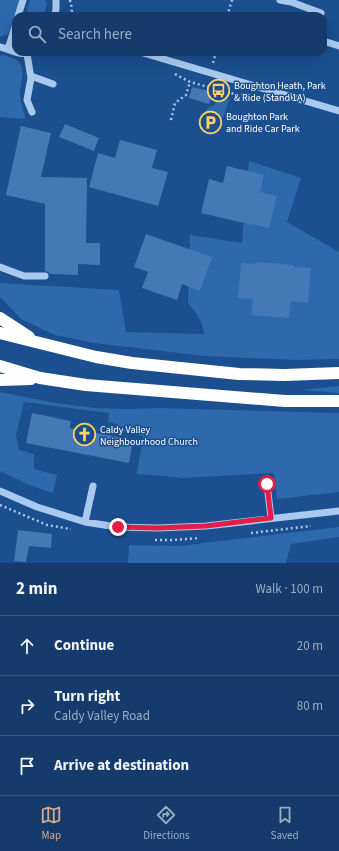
<!DOCTYPE html>
<html lang="en">
<head>
<meta charset="utf-8">
<style>
  body { margin:0; font-family:"Source Sans 3",sans-serif; background:#214673; color:#f1f3f6 }
  .stop { position:absolute; width:12px; height:12px; margin:-9px; border:3px solid #e11d48; border-radius:50%; background:#fff }
  .stop.end { background:#e11d48; border-color:#fff; box-shadow:0 1px 4px #0008 }
  .list { margin:0; padding:0; list-style:none }
  h2 { display:flex; justify-content:space-between; align-items:center; height:52px; margin:0; padding:0 16px; font-size:17px }
  h2 small { font-size:13px; font-weight:400; color:#9dadc1 }
  .list li { display:grid; grid-template-columns:26px 1fr auto; gap:12px; align-items:center; box-sizing:border-box; height:60px; padding:0 16px; border-top:1px solid #33557e }
  .list b { display:block; font-size:15px; white-space:nowrap }
  .list p { margin:0; font-size:13px; white-space:nowrap; color:#9dadc1 }
  .list em { font-size:13px; font-style:normal; color:#9dadc1 }
  .icon { flex:none; width:22px; height:22px; fill:none; stroke:currentColor; stroke-width:2; stroke-linecap:round; stroke-linejoin:round }
  .map { position:relative; flex:none; width:339px; height:563px; overflow:hidden }
  .search { position:absolute; background:#143b6b; box-shadow:0 4px 16px #0002; left:12px; right:12px; top:12px; height:44px; display:flex; align-items:center; gap:10px; box-sizing:border-box; padding:0 14px; border-radius:12px; color:#9dadc1; font-size:15px }
  .sheet { height:232px; background:#143b6b }
  nav { display:flex; justify-content:space-around; align-items:center; box-sizing:border-box; height:56px; border-top:1px solid #33557e; background:#143b6b; font-size:11px; color:#9dadc1 }
  nav a { display:grid; justify-items:center; gap:2px }
  nav .on { color:#d6ab8b }
  .map>svg:first-child { display:block }
  .green { fill:#2e69ad }
  .building { fill:#4478b7 }
  .lines { fill:none; stroke-linecap:round; stroke-linejoin:round }
  .path { stroke:#a9c9ee; stroke-width:2.5; stroke-dasharray:2 3; stroke-linecap:butt }
  .minor { stroke:#a9c9ee; stroke-width:7 }
  .highway { stroke:#fff; stroke-width:12 }
  .route { stroke:#e11d48; stroke-width:5 }
  .labels { text-anchor:middle; stroke-width:3; stroke-linejoin:round; paint-order:stroke }
  .poi-label { font-size:10px; fill:#fff; stroke:#1b4f8f; text-anchor:start }
</style>
</head>
<body>
<div class="map">
<svg width="339" height="563" viewBox="0 0 339 563">
  <rect width="100%" height="100%" fill="#1b4f8f"/>
  <path class="green" d="M0,0H20L9,33L0,37Z
    M30,0H45L47,4L44,16H26Z
    M3,55C6,56 12,57 15,59C27,65 21,81 20,91C20,101 23,110 26,119L0,117V56Z
    M219,97L229,100L224,115L220,122L212,124L199,120L209,107L214,106Z
    M249,161L301,178L287,222L339,252V359L298,360L204,356L94,343L55,335L21,319L0,297V283L119,290L126,332L204,334C203,322 196,312 188,303L190,235L242,243Z
    M339,386V393L302,390Z
    M0,392L50,402L94,408L127,409L159,408L339,413V492L277,499L274,473L183,478L164,476L137,474L143,436L117,430V424L108,422L109,413L24,402L16,435L19,450L34,454V469L57,475L53,493L29,485L0,471Z
    M339,527V537L291,544L286,563H128L129,545L179,546Z"/>
  <path class="building" d="M192,87L213,92L209,104L189,98Z
    M65,124L99,138L94,151L59,137Z
    M21,126L51,133L41,177L87,178L86,243H100V265L78,264V275L50,274L48,272L45,271V204L6,195Z
    M120,140L157,150L152,168L168,172L158,206L89,187L98,153L115,158Z
    M227,166L264,175L260,192L277,196L269,228L252,224V225L201,213L209,179L223,183Z
    M146,234L212,257L200,291L182,284L177,300L142,288L148,272L134,267Z
    M256,262L294,265V267L311,268L308,303L291,301L289,318L251,315L253,299L238,298L241,263L256,264Z
    M32,413L71,421L70,428L133,440L129,463L26,443Z
    M18,530L52,534L51,548L29,546L26,562L14,561Z"/>
  <g class="lines">
    <path class="path" d="M70,0L72,9L71,16
      M227,16L232,0
      M66,52L67,54
      M213,63L216,52
      M175,74L190,82L238,95L246,94
      M171,120L175,103L186,95L190,82
      M0,505L47,525L71,529
      M251,533L311,526
      M155,540H173L200,538"/>
    <path class="minor" d="M280,0L291,2L321,13
      M18,16L23,0
      M55,16L56,8V0
      M323,41L339,46
      M0,47C9,49 22,57 31,52
      M8,49L16,24
      M140,52L339,111
      M27,54L31,78L27,100L32,112
      M31,76L53,84
      M0,267L24,276H45
      M267,484L271,518
      M0,491L37,507L85,522L117,527L158,528L206,526L339,511
      M85,522L93,486"/>
    <path class="highway" d="M0,318L29,337
      M0,333L96,357L132,363L239,374L285,375L339,373
      M0,366L40,378L86,385L285,401H339
      M0,380L31,379"/>
  </g>
  <g class="lines">
    <path class="route" d="M118,527L158,528L206,526L271,518L267,484"/>
  </g>
  <defs>
    <symbol id="bus-ring" viewBox="-11 -11 22 22"><circle r="9.5" fill="#1b4f8f" stroke="#ffd166" stroke-width="1.5"/><path d="M-5-6H5V4H4V6H2V4H-2V6H-4V4H-5ZM-3.5-4V0h7V-4ZM-3.5 1.2v1.5H-2V1.2ZM2 1.2v1.5H3.5V1.2Z" fill="#ffd166"/></symbol>
    <symbol id="parking-ring" viewBox="-11 -11 22 22"><circle r="9.5" fill="#1b4f8f" stroke="#ffd166" stroke-width="1.5"/><path d="M-3.5-5.5H1a3.5 3.5 0 0 1 0 7H-1V5.5H-3.5ZM-1-3.4V-.6H.8a1.4 1.4 0 0 0 0-2.8Z" fill="#ffd166"/></symbol>
    <symbol id="church-ring" viewBox="-11 -11 22 22"><circle r="9.5" fill="#1b4f8f" stroke="#ffd166" stroke-width="1.5"/><path d="M-1.2-6h2.4v3.5h3.3v2.4h-3.3V6h-2.4V-.1h-3.3v-2.4h3.3Z" fill="#ffd166"/></symbol>
  </defs>
  <g fill-rule="evenodd">
    <use href="#bus-ring" x="206" y="78" width="25" height="25"/>
    <use href="#parking-ring" x="198" y="110" width="25" height="25"/>
    <use href="#church-ring" x="72" y="422" width="25" height="25"/>
  </g>
  <g class="labels">
    <g class="poi-label">
      <text x="234" y="89">Boughton Heath, Park<tspan x="234" dy="12">&amp; Ride (Stand 1A)</tspan></text>
      <text x="226" y="120">Boughton Park<tspan x="226" dy="12">and Ride Car Park</tspan></text>
      <text x="100" y="433">Caldy Valley<tspan x="100" dy="12">Neighbourhood Church</tspan></text>
    </g>
  </g>
</svg>
<div class="stop" style="left:267px;top:484px"></div>
<div class="stop end" style="left:118px;top:527px"></div>
<div class="search"><svg class="icon" aria-label="search" viewBox="0 0 24 24"><circle cx="10" cy="10" r="6"/><path d="M15 15l6 6"/></svg>Search here</div>
</div>
<section class="sheet">
<h2>2 min<small>Walk · 100 m</small></h2>
<ul class="list">
<li><svg class="icon" aria-label="ahead" viewBox="0 0 24 24"><path d="M12 20V5M6 11l6-6 6 6"/></svg><div><b>Continue</b></div><em>20 m</em></li>
<li><svg class="icon" aria-label="right" viewBox="0 0 24 24"><path d="M7 20v-9h11M14 6l5 5-5 5"/></svg><div><b>Turn right</b><p>Caldy Valley Road</p></div><em>80 m</em></li>
<li><svg class="icon" aria-label="arrive" viewBox="0 0 24 24"><path d="M6 21V4h12l-3 4 3 4H6"/></svg><div><b>Arrive at destination</b></div></li>
</ul>
</section>
<nav>
<a class="on"><svg class="icon" aria-label="map" viewBox="0 0 24 24"><path d="M3 6l6-2 6 2 6-2v14l-6 2-6-2-6 2zM9 4v14M15 6v14"/></svg>Map</a>
<a><svg class="icon" aria-label="directions" viewBox="0 0 24 24"><path d="M12 3l9 9-9 9-9-9zM9 14v-3h6M13 9l2 2-2 2"/></svg>Directions</a>
<a><svg class="icon" aria-label="saved" viewBox="0 0 24 24"><path d="M7 4h10v16l-5-4-5 4z"/></svg>Saved</a>
</nav>
</body>
</html>
